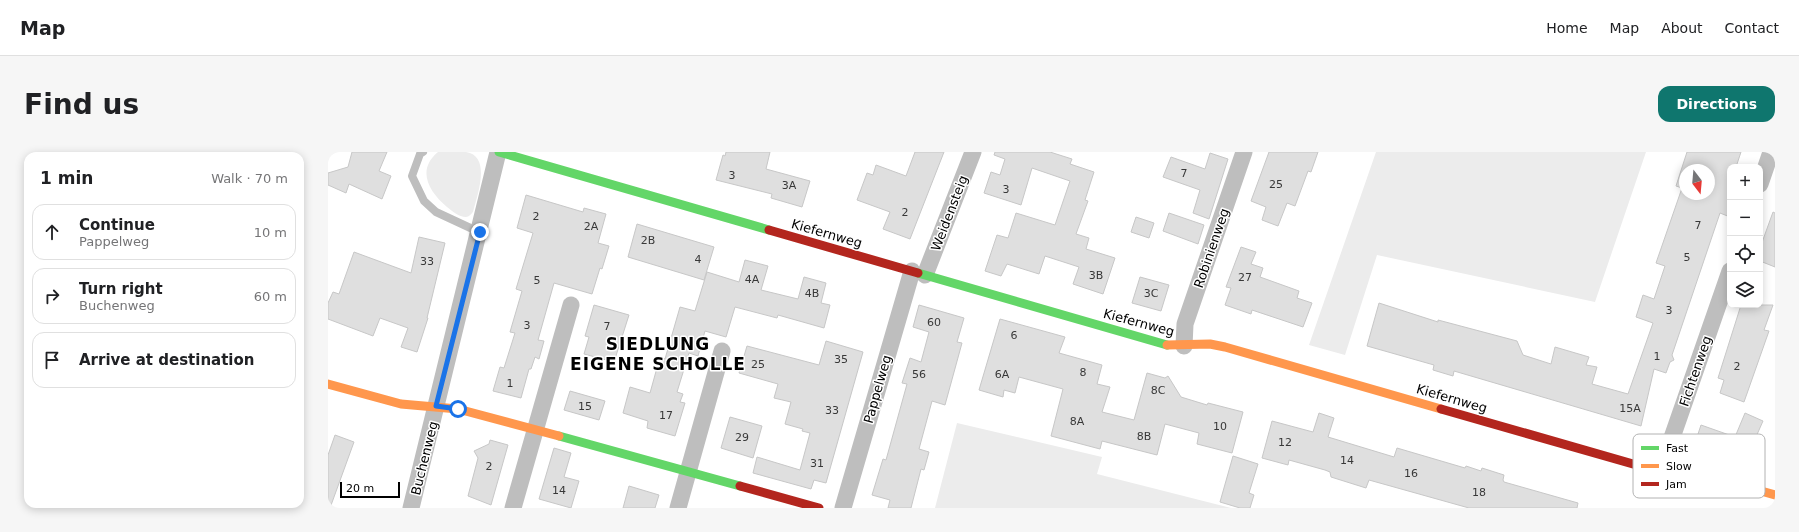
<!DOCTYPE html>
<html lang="en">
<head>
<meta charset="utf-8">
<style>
  body { margin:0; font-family:"DejaVu Sans",sans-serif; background:#f6f6f6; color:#202124 }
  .controls { position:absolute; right:12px; top:12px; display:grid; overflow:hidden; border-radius:8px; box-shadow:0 2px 10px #0003 }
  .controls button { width:36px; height:36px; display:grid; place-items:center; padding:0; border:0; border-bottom:1px solid #e0e0e0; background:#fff; color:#202124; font:20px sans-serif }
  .compass { position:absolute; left:1351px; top:12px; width:36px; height:36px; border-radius:50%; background:#fff; box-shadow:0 2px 10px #0003; rotate:164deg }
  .scale { position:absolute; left:12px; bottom:10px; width:60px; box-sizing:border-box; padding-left:4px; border:2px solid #000; border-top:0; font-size:11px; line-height:14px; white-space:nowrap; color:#000; -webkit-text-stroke:3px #fff; paint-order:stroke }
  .stop { position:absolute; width:12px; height:12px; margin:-9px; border:3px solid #1a73e8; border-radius:50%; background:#fff }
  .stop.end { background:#1a73e8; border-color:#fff; box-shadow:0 1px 4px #0008 }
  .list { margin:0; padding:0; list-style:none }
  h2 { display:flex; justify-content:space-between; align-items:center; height:52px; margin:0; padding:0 16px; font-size:17px }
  h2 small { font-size:13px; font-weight:400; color:#757577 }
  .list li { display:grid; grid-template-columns:26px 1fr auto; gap:12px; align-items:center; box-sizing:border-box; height:56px; margin:0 8px 8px; padding:0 8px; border:1px solid #e0e0e0; border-radius:12px }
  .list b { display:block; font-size:15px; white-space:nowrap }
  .list p { margin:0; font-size:13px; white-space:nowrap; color:#757577 }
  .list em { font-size:13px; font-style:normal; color:#757577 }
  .icon { flex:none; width:22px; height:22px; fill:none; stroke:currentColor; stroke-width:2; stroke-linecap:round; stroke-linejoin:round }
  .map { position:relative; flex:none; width:1447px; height:356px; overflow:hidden; border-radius:12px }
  header { display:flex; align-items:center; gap:24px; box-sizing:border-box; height:56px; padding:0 20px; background:#fff; border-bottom:1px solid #e0e0e0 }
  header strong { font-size:19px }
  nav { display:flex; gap:22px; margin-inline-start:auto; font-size:14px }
  .intro { display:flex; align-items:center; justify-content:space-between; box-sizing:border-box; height:96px; padding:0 24px }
  h1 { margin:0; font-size:28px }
  .button { padding:10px 18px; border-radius:12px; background:#0f766e; color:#fff; font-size:14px; font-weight:700 }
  main { display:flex; gap:24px; padding:0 24px }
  aside { flex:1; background:#fff; border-radius:12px; box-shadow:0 2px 10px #0003 }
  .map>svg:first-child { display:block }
  .green { fill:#ececec }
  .building { fill:#dfdfdf; stroke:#c7c7c7; fill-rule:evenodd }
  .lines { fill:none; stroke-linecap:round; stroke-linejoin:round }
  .lane { stroke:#bebebe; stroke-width:8 }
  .street { stroke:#bebebe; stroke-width:17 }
  .fast { stroke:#63d668; stroke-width:9 }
  .slow { stroke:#ff974d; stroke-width:9 }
  .jam { stroke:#b3261e; stroke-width:9 }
  .route { stroke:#1a73e8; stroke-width:5 }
  .labels { text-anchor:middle; stroke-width:3; stroke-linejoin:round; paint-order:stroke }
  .number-label { font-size:11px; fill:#383838 }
  .street-label { font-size:13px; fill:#000; stroke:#fff }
  .district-label { font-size:17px; font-weight:bold; letter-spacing:1px; fill:#000; stroke:#fff }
  .key { fill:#fff; stroke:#b2b2b2; stroke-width:1 }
  .key-label { font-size:11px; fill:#000 }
</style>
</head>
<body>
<header>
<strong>Map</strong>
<nav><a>Home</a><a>Map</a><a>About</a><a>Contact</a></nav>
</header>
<div class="intro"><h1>Find us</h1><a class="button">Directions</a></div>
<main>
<aside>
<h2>1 min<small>Walk · 70 m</small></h2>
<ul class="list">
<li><svg class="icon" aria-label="ahead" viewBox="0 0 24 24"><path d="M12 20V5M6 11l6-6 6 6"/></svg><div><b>Continue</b><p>Pappelweg</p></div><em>10 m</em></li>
<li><svg class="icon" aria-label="right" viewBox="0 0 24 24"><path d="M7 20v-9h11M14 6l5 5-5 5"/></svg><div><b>Turn right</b><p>Buchenweg</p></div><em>60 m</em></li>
<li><svg class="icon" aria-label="arrive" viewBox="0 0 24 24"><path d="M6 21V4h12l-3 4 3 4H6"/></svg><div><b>Arrive at destination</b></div></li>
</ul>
</aside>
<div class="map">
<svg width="1447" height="356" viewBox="0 0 1447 356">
  <rect width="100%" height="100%" fill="#fff"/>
  <path class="green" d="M110,0C119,0 130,0 138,0C164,4 149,44 145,60C143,62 141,65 138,65C131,65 124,59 119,55C101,40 88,18 110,0Z
    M1048,0H1318L1267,150L1049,103L1017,203L981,193Z
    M629,271L774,305L769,322L903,356H607Z"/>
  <path class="building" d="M24,0H59L51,19L63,24L54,47L21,32L18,41L0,33V21L20,15Z
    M398,0H442L438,17L482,29L474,55L443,46L444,42L388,28L395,3L397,4Z
    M587,0H616L582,87L555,77L562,60L529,48L539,21L545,23L548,13L578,24Z
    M667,0H722L744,7L742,12L766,20L757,48L760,49L748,82L761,86L758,97L787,106L775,142L745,132L751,115L717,104L711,122L679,112L673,124L657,119L669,83L680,86L688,61L727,73L742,29L704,16L693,53L656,41L663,20L672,23L677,7L666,3Z
    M941,0H990L983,20L980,19L967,54L959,51L950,74L934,68L938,55L923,49Z
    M1359,0H1413L1408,15H1402V65L1392,61L1344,203L1346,208L1342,210L1338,221L1326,217L1313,274L1126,219L1125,224L1105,218L1106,213L1039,194L1051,151L1110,170V168L1189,189L1195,203L1223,212L1227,195L1261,205L1258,213L1269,215L1264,232L1300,242L1325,171L1308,165L1315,143L1326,147L1337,114L1328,111L1354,36L1348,34ZM1357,18H1381V42H1357Z
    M882,1L900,7L881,67L865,61L872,38L835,25L843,5L877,17Z
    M198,43L255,60L256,56L278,62L270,91L281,94L274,117L272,116L264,142L226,131L210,188L216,189L211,207L207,205L203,217H201L193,246L165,239L172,215L176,216L187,181L182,180L194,139L188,137L205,81L189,76Z
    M1445,60L1447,61V115L1432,109V96Z
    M841,61L876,73L870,92L835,79Z
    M808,65L826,71L821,86L803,80Z
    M309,72L386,95L376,128L300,105Z
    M91,85L117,91L99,166H100L89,200L73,195L80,176L52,166L45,184L0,167V151L5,140L11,142L26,100L83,121Z
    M913,95L928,100L923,112L935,116L932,125L971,139L969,146L984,151L975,175L924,158L923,162L897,153L903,136L898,135Z
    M417,108L440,114L433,138L470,147L476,125L498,131L493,151L502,153L496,176L450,163L449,166L407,155L398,185L377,179L370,204L361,201L349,240L355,242L352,250L357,251L347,284L319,276L320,269L295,261L302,235L322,241L332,205L337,207L352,155L367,159L379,120L411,130Z
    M812,125L841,133L833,159L804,151Z
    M266,153L301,163L286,210L256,202L261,185L257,184Z
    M591,153L636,166L629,190L634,191L617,253L604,249L591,297L601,300L596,318L593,317L583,356H560L562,348L544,343L555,307L558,308L579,232L574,231L582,206L593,210L601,180L585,175Z
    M1413,153H1445L1436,178L1441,179L1416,250L1392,241L1396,228L1390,226Z
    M672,167L737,185L731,201L774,213L769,232L782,235L774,260L806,268L819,221L837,226L840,224L853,245L879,253L880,251L915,260L904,301L869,292L871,281L837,272L829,303L774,289L772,297L723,284L735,237L691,225L687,241L676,238L675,245L651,238Z
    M498,189L535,200L498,331L486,328L483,337L425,321L429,305L472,318L482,281L474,279L475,277L457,272L463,250L446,246L450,232L411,221L419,194L491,213Z
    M242,239L277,249L271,268L236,258Z
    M991,261L1006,266L1000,285L1066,305L1069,296L1137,316L1138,314L1153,319L1154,316L1176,323L1175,328L1176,330L1250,351L1249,356H1141L1041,328L1038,336L1003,325L1002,320L997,318L961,308L960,313L934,306L944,269L985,280Z
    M1417,261L1435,269L1416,312L1366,294L1373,273L1407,285Z
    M402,265L434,274L425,306L393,296Z
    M7,283L26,290L2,356H0V303Z
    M162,288L180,293L163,353L140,344L150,306L146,299L161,292Z
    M226,296L243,301L236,325L251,329L243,356L211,347Z
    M905,304L930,312L921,341L926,343L922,356H912L892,350Z
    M301,334L331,343L327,356H295Z"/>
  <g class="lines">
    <path class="lane" d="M95,0L92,2L84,24L96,49L108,60L151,80"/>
    <path class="street" d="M1432,32L1443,0
      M597,123L645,0
      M856,194L857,172L916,0
      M1332,320L1402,119
      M83,356L170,0
      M185,356L243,153
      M350,356L394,199
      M515,356L584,119"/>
    <path class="fast" d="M171,0L441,78
      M590,121L839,193
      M231,284L412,334"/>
    <path class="slow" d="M839,193L882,192L897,195L1113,257
      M0,232L73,252L130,257L231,284
      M1319,316L1391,335L1426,337L1447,343"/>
    <path class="jam" d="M441,78L590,121
      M1113,257L1319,316
      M412,334L491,356"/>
  </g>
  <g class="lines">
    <path class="route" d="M130,257L108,254L152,80"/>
  </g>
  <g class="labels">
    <g class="number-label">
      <text x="856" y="25">7</text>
      <text x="404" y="27">3</text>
      <text x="948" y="36">25</text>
      <text x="461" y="37">3A</text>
      <text x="678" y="41">3</text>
      <text x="577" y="64">2</text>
      <text x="208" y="68">2</text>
      <text x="1370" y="77">7</text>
      <text x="263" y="78">2A</text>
      <text x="320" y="92">2B</text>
      <text x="1359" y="109">5</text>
      <text x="370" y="111">4</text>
      <text x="99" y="113">33</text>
      <text x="768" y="127">3B</text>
      <text x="917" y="129">27</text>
      <text x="424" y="131">4A</text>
      <text x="209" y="132">5</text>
      <text x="484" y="145">4B</text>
      <text x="823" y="145">3C</text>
      <text x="1341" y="162">3</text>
      <text x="606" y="174">60</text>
      <text x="199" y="177">3</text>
      <text x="279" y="178">7</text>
      <text x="686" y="187">6</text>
      <text x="1329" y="208">1</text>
      <text x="513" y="211">35</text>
      <text x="430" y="216">25</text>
      <text x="1409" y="218">2</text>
      <text x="755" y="224">8</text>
      <text x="591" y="226">56</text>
      <text x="674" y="226">6A</text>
      <text x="182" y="235">1</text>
      <text x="830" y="242">8C</text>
      <text x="257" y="258">15</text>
      <text x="1302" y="260">15A</text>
      <text x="504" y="262">33</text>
      <text x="338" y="267">17</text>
      <text x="749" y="273">8A</text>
      <text x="892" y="278">10</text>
      <text x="816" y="288">8B</text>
      <text x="414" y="289">29</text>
      <text x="957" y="294">12</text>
      <text x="1019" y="312">14</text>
      <text x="489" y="315">31</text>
      <text x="161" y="318">2</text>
      <text x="1083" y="325">16</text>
      <text x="231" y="342">14</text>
      <text x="1151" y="344">18</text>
    </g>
    <g class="street-label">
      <text transform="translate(621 61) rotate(-69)" y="5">Weidensteig</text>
      <text transform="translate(499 81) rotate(16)" y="5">Kiefernweg</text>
      <text transform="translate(883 96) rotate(-71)" y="5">Robinienweg</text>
      <text transform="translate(811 170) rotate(15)" y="5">Kiefernweg</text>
      <text transform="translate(1367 219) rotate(-71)" y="5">Fichtenweg</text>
      <text transform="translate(549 237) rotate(-74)" y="5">Pappelweg</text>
      <text transform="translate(1124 246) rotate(16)" y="5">Kiefernweg</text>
      <text transform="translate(96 306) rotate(-76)" y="5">Buchenweg</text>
    </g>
    <g class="district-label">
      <text x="330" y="198">SIEDLUNG<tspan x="330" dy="20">EIGENE SCHOLLE</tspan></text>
    </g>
  </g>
  <rect x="1305" y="282" width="132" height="64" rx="6" class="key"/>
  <rect x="1313" y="294" width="18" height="4" fill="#63d668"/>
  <rect x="1313" y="312" width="18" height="4" fill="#ff974d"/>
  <rect x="1313" y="330" width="18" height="4" fill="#b3261e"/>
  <g class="key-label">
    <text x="1338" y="300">Fast</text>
    <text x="1338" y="318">Slow</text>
    <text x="1338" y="336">Jam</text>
  </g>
</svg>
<div class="controls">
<button>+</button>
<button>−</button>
<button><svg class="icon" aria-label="locate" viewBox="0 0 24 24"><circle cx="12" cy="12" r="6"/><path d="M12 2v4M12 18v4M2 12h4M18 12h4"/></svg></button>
<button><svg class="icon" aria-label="layers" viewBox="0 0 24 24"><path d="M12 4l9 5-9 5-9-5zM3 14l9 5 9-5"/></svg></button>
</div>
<svg class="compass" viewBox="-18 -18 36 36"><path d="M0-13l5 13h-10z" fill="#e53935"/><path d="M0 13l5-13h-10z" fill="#757577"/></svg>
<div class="scale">20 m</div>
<div class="stop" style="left:130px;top:257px"></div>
<div class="stop end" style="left:152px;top:80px"></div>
</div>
</main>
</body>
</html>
